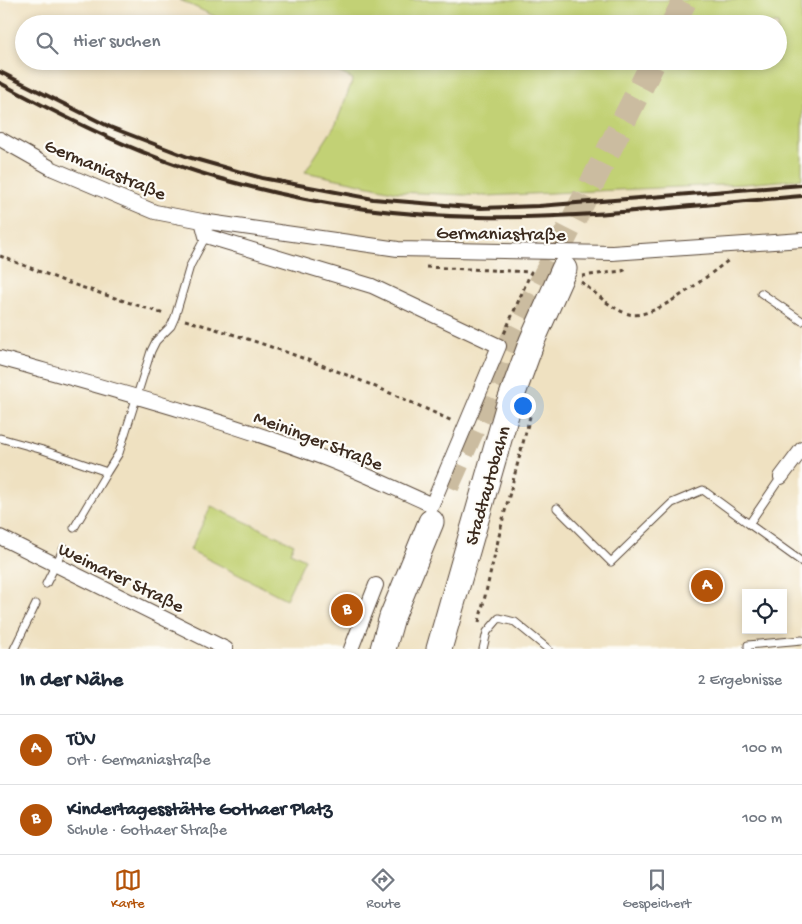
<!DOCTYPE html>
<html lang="de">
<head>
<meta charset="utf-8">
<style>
  body { margin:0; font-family:"Gochi Hand",sans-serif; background:#f6f6f7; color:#1f2937 }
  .controls { position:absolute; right:15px; bottom:15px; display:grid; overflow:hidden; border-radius:0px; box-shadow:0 2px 8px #0003 }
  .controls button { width:45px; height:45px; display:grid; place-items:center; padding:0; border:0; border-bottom:1px solid #e0e1e3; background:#fff; color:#1f2937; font:25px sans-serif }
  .you { position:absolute; left:522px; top:405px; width:18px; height:18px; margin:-12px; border:4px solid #fff; border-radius:50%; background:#1a73e8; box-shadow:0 0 0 8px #1a73e833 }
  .badge { display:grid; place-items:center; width:32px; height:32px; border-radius:50%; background:#b45309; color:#fff; font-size:16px; font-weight:700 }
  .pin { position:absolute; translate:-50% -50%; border:2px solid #fff; box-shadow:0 1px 5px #0006 }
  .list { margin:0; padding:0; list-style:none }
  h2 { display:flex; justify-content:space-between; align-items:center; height:65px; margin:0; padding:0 20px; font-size:21px }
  h2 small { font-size:16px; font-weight:400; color:#747a83 }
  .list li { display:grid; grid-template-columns:32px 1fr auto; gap:15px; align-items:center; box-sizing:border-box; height:70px; padding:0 20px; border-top:1px solid #e0e1e3 }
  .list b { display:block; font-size:19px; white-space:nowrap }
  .list p { margin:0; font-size:16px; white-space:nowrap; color:#747a83 }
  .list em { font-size:16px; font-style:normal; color:#747a83 }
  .icon { flex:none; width:28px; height:28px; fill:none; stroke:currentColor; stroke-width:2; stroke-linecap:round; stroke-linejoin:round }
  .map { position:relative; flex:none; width:802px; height:649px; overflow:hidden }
  .search { position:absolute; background:#fff; box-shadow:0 2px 8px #0003; left:15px; right:15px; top:15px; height:55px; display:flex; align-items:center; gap:12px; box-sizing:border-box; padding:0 18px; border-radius:28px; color:#747a83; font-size:19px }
  .sheet { height:205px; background:#fff }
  nav { display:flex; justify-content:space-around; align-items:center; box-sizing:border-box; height:70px; border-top:1px solid #e0e1e3; background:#fff; font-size:14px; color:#747a83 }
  nav a { display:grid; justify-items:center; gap:2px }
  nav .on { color:#b45309 }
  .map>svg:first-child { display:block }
  .green { fill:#c2d174; stroke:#7e7e49 }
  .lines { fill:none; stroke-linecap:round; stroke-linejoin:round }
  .highway-tunnel { stroke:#cbbca0; stroke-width:25; stroke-dasharray:25 12; stroke-linecap:butt }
  .lane-casing { stroke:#564536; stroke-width:9 }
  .street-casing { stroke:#564536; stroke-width:16 }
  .highway-casing { stroke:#564536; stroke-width:27 }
  .path { stroke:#564536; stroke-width:3; stroke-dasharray:4 4; stroke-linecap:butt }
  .lane { stroke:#fff; stroke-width:7 }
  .street { stroke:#fff; stroke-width:14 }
  .highway { stroke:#fff; stroke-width:25 }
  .rail { stroke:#3b2a1e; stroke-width:4 }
  .labels { text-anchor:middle; stroke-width:4.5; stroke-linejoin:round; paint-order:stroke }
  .street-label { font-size:19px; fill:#3b2a1e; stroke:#fdfcf7 }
</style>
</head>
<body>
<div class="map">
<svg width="802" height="649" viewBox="0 0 802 649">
  <rect width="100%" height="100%" fill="#fdfcf7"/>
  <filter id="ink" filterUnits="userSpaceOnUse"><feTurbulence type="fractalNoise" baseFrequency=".02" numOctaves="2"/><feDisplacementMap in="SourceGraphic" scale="10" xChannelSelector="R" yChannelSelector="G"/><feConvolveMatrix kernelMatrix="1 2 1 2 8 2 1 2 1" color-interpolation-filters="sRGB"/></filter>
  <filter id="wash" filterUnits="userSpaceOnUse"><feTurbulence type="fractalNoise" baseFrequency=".0096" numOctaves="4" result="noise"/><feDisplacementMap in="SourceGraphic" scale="20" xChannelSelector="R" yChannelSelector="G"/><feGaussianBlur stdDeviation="1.12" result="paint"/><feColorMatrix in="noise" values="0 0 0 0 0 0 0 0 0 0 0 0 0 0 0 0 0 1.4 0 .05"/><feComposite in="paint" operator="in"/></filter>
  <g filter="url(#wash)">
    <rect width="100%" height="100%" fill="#efe1c1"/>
    <path class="green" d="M180,0H802V179L744,184L487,196L397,192L305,172L336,124L353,79L315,61H778V24H231Z
      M211,506L294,544L290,552L305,559L286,599L190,550Z"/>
  </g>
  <g filter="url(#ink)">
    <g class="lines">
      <path class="highway-tunnel" d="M673,24L685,0
        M447,486L508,349L654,61"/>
      <defs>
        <path id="lane" d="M761,293L802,321
          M0,438L43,450L107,472L74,528
          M107,472L119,453L151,351L156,341L171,326L175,317L190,266L206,236
          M781,477L749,524L802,562
          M557,508L611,562L672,503L703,490L749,524
          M46,584L64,548
          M14,649L36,604
          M483,649L487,632L499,618L515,622L548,649
          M748,649V645L802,640"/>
        <path id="street" d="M0,139L53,169L155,212L202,221L398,249L612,253L802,240
          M0,358C109,389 218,418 324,458C361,472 396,489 432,505L499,346L372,286L206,236L202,221
          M781,477L802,449
          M0,537L226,649
          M351,649L376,585"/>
        <path id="highway" d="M383,649L392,617L431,522
          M439,649L509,404L532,341L564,269"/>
      </defs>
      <use href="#lane" class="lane-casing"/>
      <use href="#street" class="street-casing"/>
      <use href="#highway" class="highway-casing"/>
      <path class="path" d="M0,256L69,283L164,314
        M426,267L531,272L504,334
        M582,276L622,271L629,268
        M581,282C595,292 612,310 629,314C654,321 708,275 729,260
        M185,320C280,347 363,379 452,421
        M479,622L503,519L533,405"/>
      <use href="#lane" class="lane"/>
      <use href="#street" class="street"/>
      <use href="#highway" class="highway"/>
      <path class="rail" d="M0,72L110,127L188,157L262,178L373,199L481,208L539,206L802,185
        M0,83C71,121 146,159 225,180C307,203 393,216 479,217C586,219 695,205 802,196"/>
    </g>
  </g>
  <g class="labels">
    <g class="street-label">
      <text transform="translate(106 168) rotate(23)" y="7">Germaniastraße</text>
      <text transform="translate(501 232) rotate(1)" y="7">Germaniastraße</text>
      <text transform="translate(319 439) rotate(21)" y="7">Meininger Straße</text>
      <text transform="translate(486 485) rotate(-74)" y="7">Stadtautobahn</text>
      <text transform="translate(122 576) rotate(26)" y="7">Weimarer Straße</text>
    </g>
  </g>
</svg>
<div class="controls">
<button><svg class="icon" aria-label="locate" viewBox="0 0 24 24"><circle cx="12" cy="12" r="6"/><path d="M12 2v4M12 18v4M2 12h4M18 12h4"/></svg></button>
</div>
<div class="you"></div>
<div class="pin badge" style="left:707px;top:586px">A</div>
<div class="pin badge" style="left:347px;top:610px">B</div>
<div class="search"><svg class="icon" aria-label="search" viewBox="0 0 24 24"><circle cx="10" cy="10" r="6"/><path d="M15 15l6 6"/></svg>Hier suchen</div>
</div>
<section class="sheet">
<h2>In der Nähe<small>2 Ergebnisse</small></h2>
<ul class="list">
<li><span class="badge">A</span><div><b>TÜV</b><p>Ort · Germaniastraße</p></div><em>100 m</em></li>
<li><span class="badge">B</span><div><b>Kindertagesstätte Gothaer Platz</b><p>Schule · Gothaer Straße</p></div><em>100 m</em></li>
</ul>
</section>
<nav>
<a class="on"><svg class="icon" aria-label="map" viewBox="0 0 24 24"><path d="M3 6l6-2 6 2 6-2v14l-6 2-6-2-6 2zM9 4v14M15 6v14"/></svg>Karte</a>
<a><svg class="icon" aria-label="directions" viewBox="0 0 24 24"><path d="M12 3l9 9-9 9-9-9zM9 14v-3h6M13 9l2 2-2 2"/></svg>Route</a>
<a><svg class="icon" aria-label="saved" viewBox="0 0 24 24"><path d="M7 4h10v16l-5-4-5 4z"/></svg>Gespeichert</a>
</nav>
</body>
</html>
